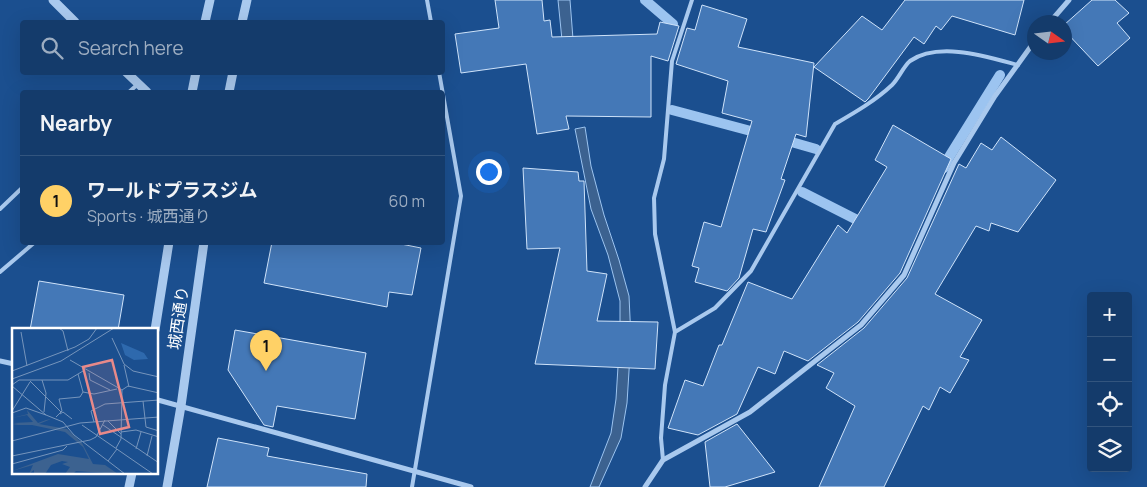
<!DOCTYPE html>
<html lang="en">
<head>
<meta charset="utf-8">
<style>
  body { margin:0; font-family:Manrope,"Noto Sans JP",sans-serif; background:#214673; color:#f1f3f6 }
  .controls { position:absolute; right:15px; bottom:15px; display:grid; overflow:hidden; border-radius:5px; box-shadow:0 5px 20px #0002 }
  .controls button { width:45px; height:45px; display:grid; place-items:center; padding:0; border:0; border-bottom:1px solid #33557e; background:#143b6b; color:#f1f3f6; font:25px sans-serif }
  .compass { position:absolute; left:1027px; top:15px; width:45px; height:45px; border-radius:50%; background:#143b6b; box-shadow:0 5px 20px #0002; rotate:104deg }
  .you { position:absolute; left:488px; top:171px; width:18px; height:18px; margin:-12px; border:4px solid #fff; border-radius:50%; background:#1a73e8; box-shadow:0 0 0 8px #1a73e833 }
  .badge { display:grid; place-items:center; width:32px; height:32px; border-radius:50%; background:#ffd166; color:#111; font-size:16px; font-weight:700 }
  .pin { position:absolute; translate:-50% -41px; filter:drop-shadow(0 1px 2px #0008) }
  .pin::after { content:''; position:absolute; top:26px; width:18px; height:15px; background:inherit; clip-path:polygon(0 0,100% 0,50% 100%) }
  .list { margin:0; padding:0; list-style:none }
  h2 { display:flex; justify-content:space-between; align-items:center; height:65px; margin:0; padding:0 20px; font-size:21px }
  h2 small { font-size:16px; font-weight:400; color:#9dadc1 }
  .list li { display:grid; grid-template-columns:32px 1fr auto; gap:15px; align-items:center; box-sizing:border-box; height:90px; padding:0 20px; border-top:1px solid #33557e }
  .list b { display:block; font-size:19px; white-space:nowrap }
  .list p { margin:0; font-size:16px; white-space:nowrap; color:#9dadc1 }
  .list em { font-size:16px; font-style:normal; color:#9dadc1 }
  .icon { flex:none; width:28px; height:28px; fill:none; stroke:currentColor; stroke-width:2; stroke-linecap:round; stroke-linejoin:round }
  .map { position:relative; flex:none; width:1147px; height:487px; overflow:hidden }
  .search { position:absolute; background:#143b6b; box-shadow:0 5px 20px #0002; left:20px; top:20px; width:425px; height:55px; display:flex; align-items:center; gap:12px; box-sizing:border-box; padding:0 18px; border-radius:5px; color:#9dadc1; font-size:19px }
  .panel { position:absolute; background:#143b6b; box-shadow:0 5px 20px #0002; left:20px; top:90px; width:425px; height:155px; border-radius:5px }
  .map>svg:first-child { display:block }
  .water { fill:#3c6290; stroke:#9cc4f0 }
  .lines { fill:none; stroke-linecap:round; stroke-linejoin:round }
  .stream { stroke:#9cc4f0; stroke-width:10 }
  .building { fill:#4478b7; stroke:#cfe3fa }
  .service { stroke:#a9c9ee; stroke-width:4 }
  .minor { stroke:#a9c9ee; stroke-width:5 }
  .tertiary { stroke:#a9c9ee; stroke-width:9 }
  .labels { text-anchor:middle; stroke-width:4; stroke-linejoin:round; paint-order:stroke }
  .street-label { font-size:16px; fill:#fff; stroke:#1b4f8f }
  .inset-road { fill:none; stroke:#7695bc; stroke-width:1 }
  .view { fill:#e88989; fill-opacity:0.15; stroke:#e88989; stroke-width:2.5 }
  .inset-edge { fill:none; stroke:#fff; stroke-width:2.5 }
</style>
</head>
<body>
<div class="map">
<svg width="1147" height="487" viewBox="0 0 1147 487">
  <rect width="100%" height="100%" fill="#1b4f8f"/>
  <path class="water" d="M558,0H570L573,39L562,40Z
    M585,127L591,166L604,215L619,260L629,296L631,339L627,403L621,438L599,487H590L611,433L616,399L620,334V301L608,255L591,209L575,129Z"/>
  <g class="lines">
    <path class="stream" d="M645,0L673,24
      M672,110L762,134
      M781,139L816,149
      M944,168L949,157L1000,75
      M802,192L867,225"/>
  </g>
  <path class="building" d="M495,0H542L544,21L550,20L552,37L657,34L660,22L679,26L668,61L651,56V117L566,116L569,129L537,134L526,64L461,73L455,34L499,28Z
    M905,0H1024L1015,35L952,16L941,30L936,26L924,44L914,37L868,99L865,102L814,67L862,16L882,30Z
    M1092,0H1115L1129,13L1117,23L1130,38L1098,66L1064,30V25Z
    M702,5L747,19L738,47L814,63L806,137L796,134L781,179L785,180L766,232L753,229L739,278L727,291L695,282L699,268L692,266L704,222L721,227L752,121L722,113L728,81L676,64L687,28L695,30Z
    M893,125L951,159L900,273L858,322L808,361L784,351L775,374L758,367L737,414L698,435L668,428L685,380L703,386L719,345H722L748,282L792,299L838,225L847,233L887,167L875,160Z
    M1001,137L1056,180L1018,232L991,223L989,231L976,226L935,294L982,320L960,357L969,360L950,393L940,387L929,410L923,406L884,487H819L855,406L826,388L834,373L817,365L864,328L907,278L959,164L966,168L981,143L992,150Z
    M523,168L578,172L579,181H584L587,271L607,274L597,321L658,322L655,369L535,364L560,248L527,249Z
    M272,242H391L421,248L412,295L389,292L387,307L264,283Z
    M39,281L124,295L118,330H30Z
    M235,330L366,353L355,419L277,406L273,427L264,425L228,370Z
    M737,424L775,472L725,487H710L705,442Z
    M218,438L269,448L267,456L367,474L366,487H207Z"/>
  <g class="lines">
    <path class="service" d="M427,0L431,22
      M129,92L138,84
      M0,209L22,188
      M0,272L35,242
      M675,332L715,308L751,271L835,124C854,113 875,101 892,85C899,78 903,67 910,61C939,41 988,57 1018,65
      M663,460L661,438L665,385L675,332L655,234L654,198L664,159L672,61L692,0
      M412,487L461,196L439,72"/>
    <path class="minor" d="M1050,22L1069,0
      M0,361L14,364
      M158,400L471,487
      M645,487L663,460L750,412L861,325L904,275L954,163L995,96L1034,42"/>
    <path class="tertiary" d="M53,0L75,22
      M205,22L210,0
      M242,22L247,0
      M126,72L147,92
      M192,92L196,72
      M229,92L233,72
      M155,330L169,242
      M129,487L132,473
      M167,487L181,406L204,242"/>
  </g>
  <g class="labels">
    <g class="street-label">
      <text transform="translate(178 318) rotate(-82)" y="6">城西通り</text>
    </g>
  </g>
  <g transform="translate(12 328)">
    <rect width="146" height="146" fill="#1b4f8f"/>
    <path d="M109,15L132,25L136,31L122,32L113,27Z" fill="#2e69ad"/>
    <path d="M15,82L26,95L34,92L39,91L27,96L55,101L70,115L81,136L93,137L106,146L64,143L61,146H53L58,139L50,136L56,134L50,133L39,137L33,146H22V142L17,146L21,137L0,143L46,126L77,131L71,119L53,104L20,97H0L6,96L1,95L21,94L15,87L0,90L16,86Z" fill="#3c6290"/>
    <path class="inset-road" d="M47,0L51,3L56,23M9,4L15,38M100,10L112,36L121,43L147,49M58,32L110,62M112,37L117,59M0,43L63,19L77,11L85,0M77,45L78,52L98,62M66,46L71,64M0,51L49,33L102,0M30,52L34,65L32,84M18,53L49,84M0,57L7,52H56L71,43M0,58L34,87L51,94L62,107L113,146M110,62L116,58L147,65M71,64L82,66L105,61M131,73L134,99L147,103M0,83L18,54M0,85L14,80L34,87M48,86L51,84L60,91M44,89L50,83L47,71L68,69L71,64M96,93L109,106M82,94L79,83L93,76L147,72M70,97L141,146M91,97L147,135M109,104L124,102L147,109M0,113L68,95L147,89M104,120L109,111L110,62M124,121L129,104M0,128L78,112L84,109L93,92M135,128L140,108M96,133L105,121M0,136L51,122L55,118"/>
    <path class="view" d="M100,32L117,99L88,106L71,39Z"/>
    <rect width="146" height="146" class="inset-edge"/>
  </g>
</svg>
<div class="controls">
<button>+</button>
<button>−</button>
<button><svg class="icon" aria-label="locate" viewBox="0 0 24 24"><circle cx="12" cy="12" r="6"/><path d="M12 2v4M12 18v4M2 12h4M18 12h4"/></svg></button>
<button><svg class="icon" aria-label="layers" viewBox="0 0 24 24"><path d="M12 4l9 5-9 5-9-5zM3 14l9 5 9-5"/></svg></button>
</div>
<svg class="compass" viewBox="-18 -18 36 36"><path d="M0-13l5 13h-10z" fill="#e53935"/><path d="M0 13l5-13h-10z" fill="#9dadc1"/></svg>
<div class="you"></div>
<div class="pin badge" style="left:266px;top:371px">1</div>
<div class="search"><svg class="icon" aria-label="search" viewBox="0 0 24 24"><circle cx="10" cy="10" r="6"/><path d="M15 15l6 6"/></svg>Search here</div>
<section class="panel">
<h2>Nearby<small></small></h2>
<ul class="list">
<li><span class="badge">1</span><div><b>ワールドプラスジム</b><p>Sports · 城西通り</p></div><em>60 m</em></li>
</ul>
</section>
</div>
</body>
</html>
